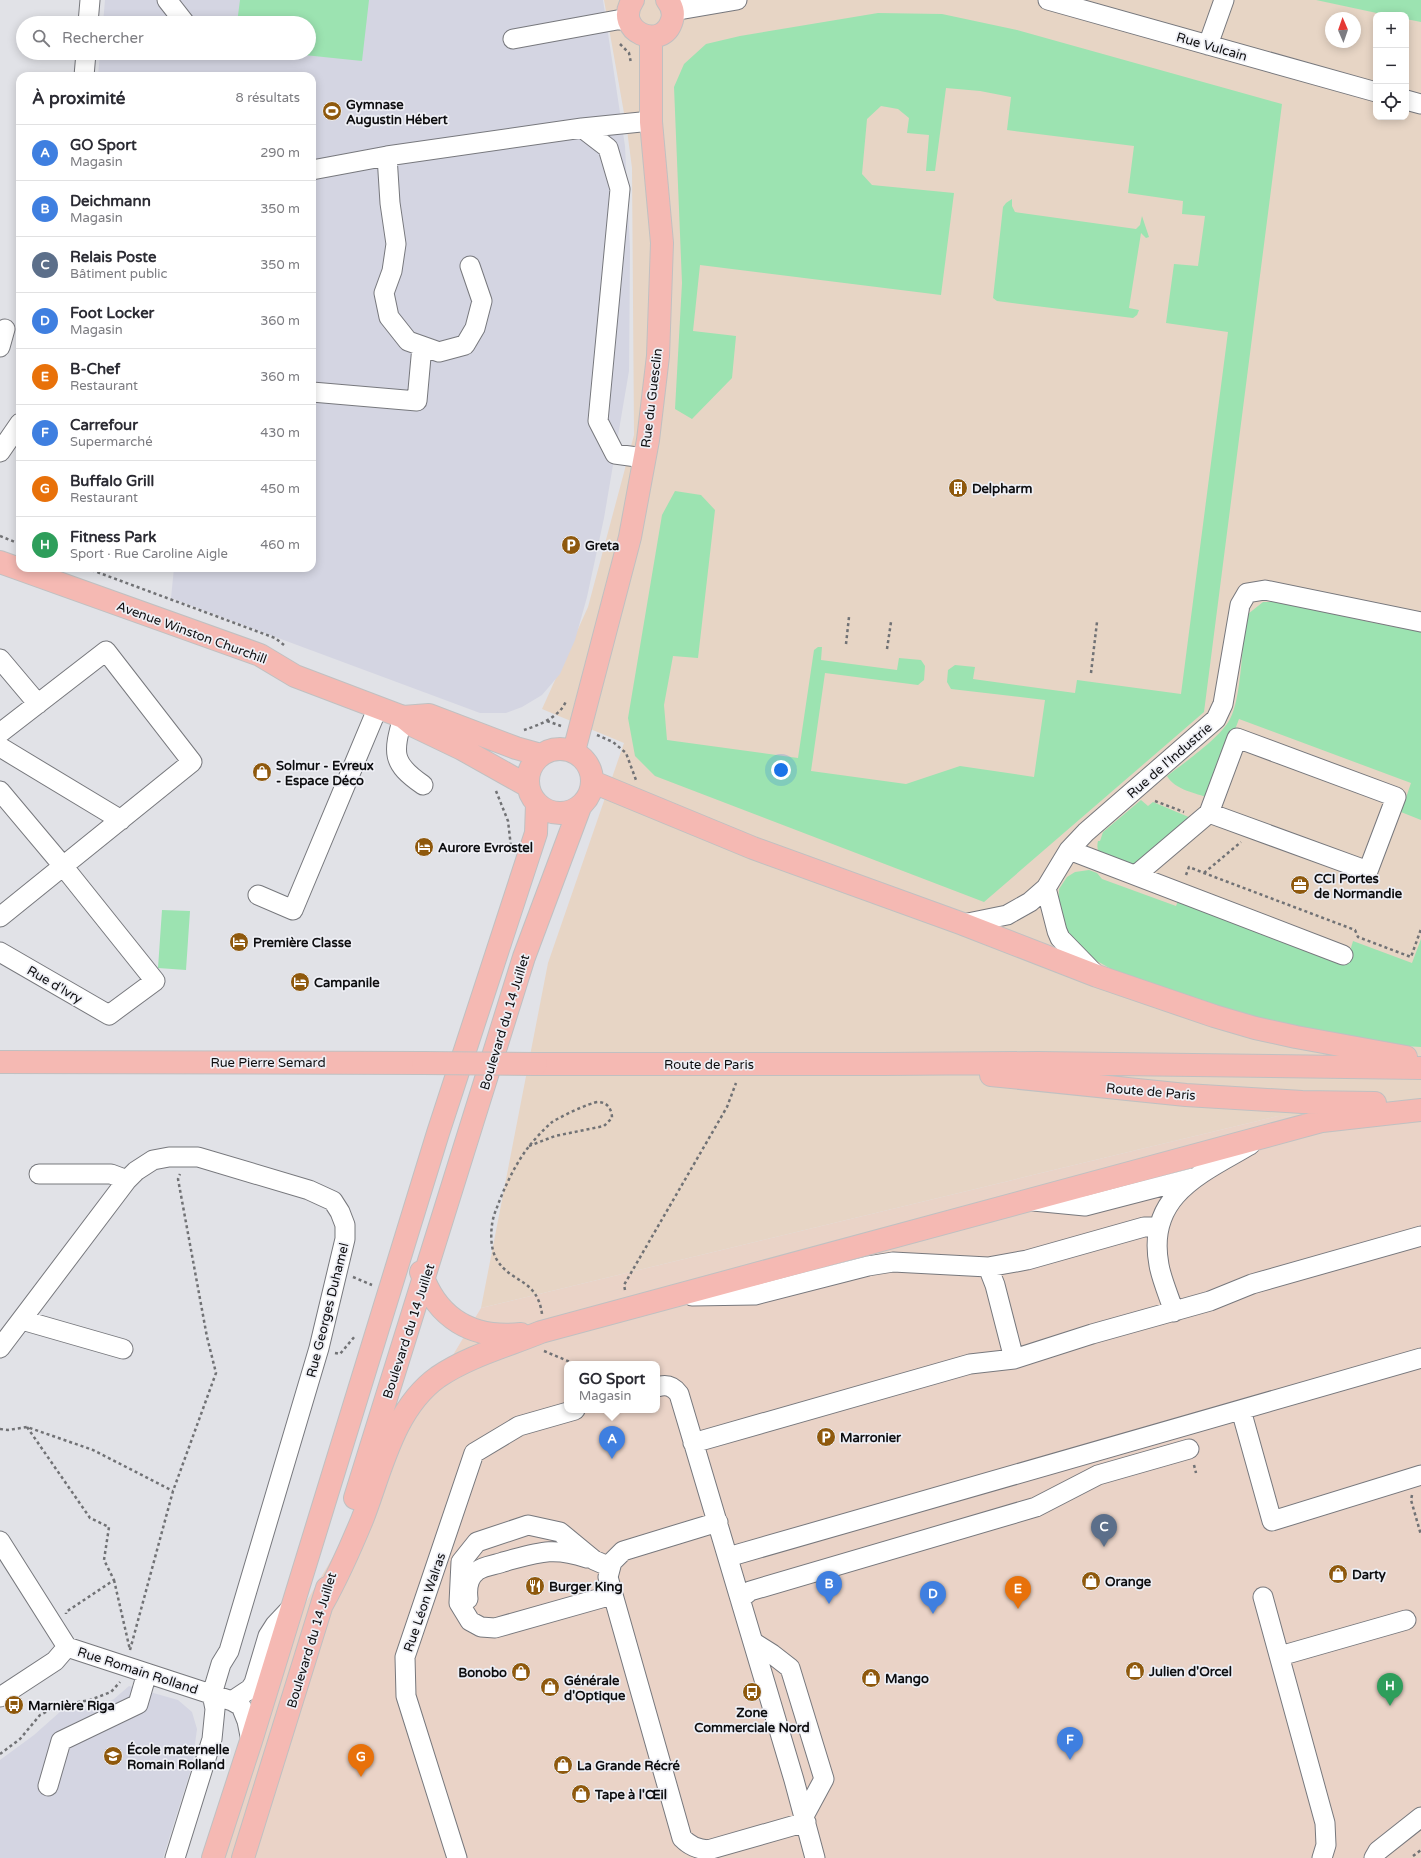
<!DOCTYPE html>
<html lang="fr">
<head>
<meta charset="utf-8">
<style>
  body { margin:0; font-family:"Varela Round",sans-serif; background:#f2f2f3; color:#2b2b33 }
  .controls { position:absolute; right:12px; top:12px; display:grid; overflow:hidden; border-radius:8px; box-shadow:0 2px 10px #0003 }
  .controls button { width:36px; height:36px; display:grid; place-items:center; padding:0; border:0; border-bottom:1px solid #e1e1e2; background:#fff; color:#2b2b33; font:20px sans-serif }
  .compass { position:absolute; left:1325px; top:12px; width:36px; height:36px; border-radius:50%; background:#fff; box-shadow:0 2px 10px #0003; rotate:358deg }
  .you { position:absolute; left:781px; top:770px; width:14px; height:14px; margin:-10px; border:3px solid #fff; border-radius:50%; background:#1a73e8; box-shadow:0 0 0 6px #1a73e833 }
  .badge { display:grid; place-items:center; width:26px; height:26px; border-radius:50%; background:#db2777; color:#fff; font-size:13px; font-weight:700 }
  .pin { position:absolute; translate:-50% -33px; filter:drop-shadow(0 1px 2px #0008) }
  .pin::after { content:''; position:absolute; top:21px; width:14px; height:12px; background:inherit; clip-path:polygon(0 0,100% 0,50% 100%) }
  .popup { position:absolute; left:564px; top:1361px; width:96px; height:52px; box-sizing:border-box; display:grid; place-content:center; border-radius:8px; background:#fff; filter:drop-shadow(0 1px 3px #0005); font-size:13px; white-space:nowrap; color:#7c7c81 }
  .popup b { font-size:15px; color:#2b2b33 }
  .popup::after { content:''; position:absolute; left:50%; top:100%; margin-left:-8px; border:8px solid transparent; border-top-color:#fff }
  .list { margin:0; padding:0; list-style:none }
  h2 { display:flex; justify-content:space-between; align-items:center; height:52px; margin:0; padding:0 16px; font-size:17px }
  h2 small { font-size:13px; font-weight:400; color:#7c7c81 }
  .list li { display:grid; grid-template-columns:26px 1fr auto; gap:12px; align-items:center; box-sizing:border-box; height:56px; padding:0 16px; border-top:1px solid #e1e1e2 }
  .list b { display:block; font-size:15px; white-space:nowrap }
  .list p { margin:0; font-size:13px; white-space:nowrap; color:#7c7c81 }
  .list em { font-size:13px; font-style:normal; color:#7c7c81 }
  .icon { flex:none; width:22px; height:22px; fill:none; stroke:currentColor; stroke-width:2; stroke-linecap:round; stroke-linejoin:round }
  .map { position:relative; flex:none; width:1421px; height:1858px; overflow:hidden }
  .search { position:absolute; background:#fff; box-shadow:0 2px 10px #0003; left:16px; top:16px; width:300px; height:44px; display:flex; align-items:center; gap:10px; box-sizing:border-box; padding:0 14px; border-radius:22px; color:#7c7c81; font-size:15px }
  .panel { position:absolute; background:#fff; box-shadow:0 2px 10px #0003; left:16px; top:72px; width:300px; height:500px; border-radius:12px }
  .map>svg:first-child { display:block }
  .commercial { fill:#ead3c7; fill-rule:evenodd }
  .industrial { fill:#e7d5c5; fill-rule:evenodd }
  .built { fill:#d4d5e2 }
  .green { fill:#9ce3b1 }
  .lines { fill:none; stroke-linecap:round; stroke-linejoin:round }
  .minor-casing { stroke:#77787d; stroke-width:21 }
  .major-casing { stroke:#c0c0c1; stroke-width:24 }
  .path { stroke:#717275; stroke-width:2.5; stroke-dasharray:3 3; stroke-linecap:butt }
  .minor { stroke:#fff; stroke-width:19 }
  .major { stroke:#f5b9b3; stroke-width:22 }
  .major-bridge-casing { stroke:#c0c0c1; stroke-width:24; stroke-linecap:butt }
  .major-bridge { stroke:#f5b9b3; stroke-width:22 }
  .labels { text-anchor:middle; stroke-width:3.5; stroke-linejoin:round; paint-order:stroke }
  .street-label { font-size:13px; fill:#0d0d0f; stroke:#eeeff5 }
  .poi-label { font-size:13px; font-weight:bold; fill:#0d0d0f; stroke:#eeeff5; text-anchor:start }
</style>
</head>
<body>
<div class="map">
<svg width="1421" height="1858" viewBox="0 0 1421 1858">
  <rect width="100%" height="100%" fill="#e1e2e7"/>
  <path class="commercial" d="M1278,1116L1421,1120V1858H211L264,1673L481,1308ZM567,1364H657V1410H567Z"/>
  <path class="industrial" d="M604,0H1421V1120L1278,1116L481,1308L548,963L624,743L542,709L588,607L634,435L632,168L627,130ZM1376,15H1406V117H1376ZM1331,18H1355V42H1331Z"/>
  <path class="built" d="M105,0H603L625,146L630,249L629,371L604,518L587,597L575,640L560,674L542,695L522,707L506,713H480L171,598L174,568H312V76H98L100,53H309V23H103Z
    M129,1686L178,1700L192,1712L197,1729L192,1766L163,1858H0V1760L34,1735L61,1711L97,1708L114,1699Z"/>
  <path class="green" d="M240,0H369L362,61L285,53H309V23H237Z
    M1316,0H1421V22L1406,19V15H1386Z
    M878,13L942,14L1017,30L1282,104L1204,712L984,902L655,776L635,756L628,718L662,515L675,491L701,495L715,510L698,658L673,656L664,705L667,740L798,758L814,650L818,647H822L821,660L897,670L899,658L921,660L925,666L924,680L918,685L825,673L811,771L906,784L960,766L1034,777L1045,700L951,689L947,682L948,670L955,665L975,667L973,679L1075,693L1077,680L1181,694L1228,332L1166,323L1174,264L1198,266L1205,216L1182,214L1183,201L1128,193L1134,146L1007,130L1011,97L980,91L946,88L935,171H926L929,135L907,133L909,118L898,109L881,106L867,119L862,174L872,185L954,193L941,295L700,265L693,331L736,336L732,378L692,419L675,409L682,283L674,87L684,64L706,44L740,36Z
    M1012,199V206L1015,212L1136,229L1140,225L1142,216L1149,237L1146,238L1141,233L1129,308L1139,310L1137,315L1133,318L997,301L993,298L1003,207L1006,203Z
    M1263,602H1283L1365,621L1421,632V820L1401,812L1411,783L1239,719L1209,798C1196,793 1175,790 1167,776C1184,763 1221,737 1230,719C1241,699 1242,648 1245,623L1248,614Z
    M1141,800L1148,806L1153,802L1191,818L1134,864C1128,865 1104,858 1100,853C1097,850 1097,845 1098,841H1100L1103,832Z
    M1089,870L1097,873L1102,879L1176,906L1178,901L1346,965L1353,941L1412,963L1421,939V1047L1389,1045L1259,1022L1120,974L1097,961L1072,942L1059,916L1058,903L1059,889L1067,877L1075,872Z
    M162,910L190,911L186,970L158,968Z"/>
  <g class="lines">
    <defs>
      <path id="minor" d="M167,0L185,23
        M1048,0L1376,92
        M673,11L737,0
        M88,23L90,0
        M513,39L617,20H629
        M1208,45L1224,0
        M84,76L86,53
        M1406,100L1421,104
        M582,128L608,148L620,189L598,421L615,454L644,458
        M387,156L390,203L396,244L392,271L384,293L389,317L408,341L439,352L465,345L475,328L482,301L470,266
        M312,170L387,156L582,128L641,122H651
        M0,347L5,329
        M312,392L417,401L422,346
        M0,452L20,423
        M0,659L38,704
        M403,717C393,753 391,763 423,785
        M0,733L106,651L192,762L0,917
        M0,747L121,820
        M0,791L63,866L155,981L109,1015L0,952
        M1069,850L1343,955
        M1136,875L1209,813L1237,738L1396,797L1368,871L1209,813
        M1046,888L1057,931L1060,938L1097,976
        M258,895L293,910L378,707
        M963,924L1007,915L1030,902L1046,888L1069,850L1086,832L1216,719L1223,704L1240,605L1247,593L1265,590L1421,622
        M39,1174H111L127,1180
        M1033,1201L1085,1206L1193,1178
        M988,1267L995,1285L1014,1359
        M692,1296L755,1295L868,1266L893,1262L988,1267L1027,1260L1144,1227H1157
        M1174,1312C1170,1299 1161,1278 1159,1265C1146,1196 1200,1174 1250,1145
        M22,1320L123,1349
        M0,1348L127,1180L136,1171L153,1160L169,1157H198L309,1190L333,1201L340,1212L345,1225V1239L319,1348L229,1651L221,1664L212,1694L215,1709L212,1739L175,1858
        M657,1387C666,1384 673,1386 679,1394L794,1780L815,1858
        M1241,1410L1272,1521L1421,1475
        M693,1443L970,1364L1014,1359L1092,1334L1210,1301L1252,1284L1421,1236
        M718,1522L623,1551L612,1562L608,1577L682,1838C690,1846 697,1849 708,1850L806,1822
        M0,1541L67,1647L232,1701L241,1706L247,1721L251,1741
        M728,1557L1421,1358
        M610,1567L594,1560L560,1532L528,1525L477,1542L461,1562L459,1603L470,1621L481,1627L495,1628L612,1595
        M1263,1597L1325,1823L1326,1845L1322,1858
        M468,1599C467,1590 468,1577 477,1571C483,1566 495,1565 503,1562C537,1553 552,1546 587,1558
        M740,1599L750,1591L1036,1507L1098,1475L1189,1449
        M753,1642L772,1654L790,1668L824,1779L804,1816
        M1280,1656L1406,1620
        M0,1697L55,1661L67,1647
        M232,1701L250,1689L254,1683L268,1636L275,1625L291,1608
        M48,1786L61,1741L138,1704L147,1673
        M457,1858L406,1696L405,1657L474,1453L519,1426L575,1410
        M1374,1858L1378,1851L1421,1817"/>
      <path id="major" d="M633,0C612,31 663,53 672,20C674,13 672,6 667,0
        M0,562L260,655L295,676L403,717L414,726L462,749L528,786
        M403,717L429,715L516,748L541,755
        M528 781a32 32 0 1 1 64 0a32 32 0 1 1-64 0Z
        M574,751L630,537L648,440L658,356L662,243L651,122V37
        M593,782L753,848L963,924L1097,976L1214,1016L1255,1028L1296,1037L1406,1057
        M0,1062L423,1063
        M536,1064H882L1037,1063L1421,1068
        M991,1075L1186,1095L1302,1102L1375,1103
        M421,1272C437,1319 473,1339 521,1334
        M355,1498L524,957L580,807
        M323,1603C338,1576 350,1549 362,1520C381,1472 393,1409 438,1377C469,1356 507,1346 541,1332L1322,1121L1421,1110
        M213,1858L251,1741L438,1133L536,833L537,804
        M243,1858L327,1588"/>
    </defs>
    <use href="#minor" class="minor-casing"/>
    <use href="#major" class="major-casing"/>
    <path class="path" d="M620,44L629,53L631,63
      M0,536L20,544
      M86,568L275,638L284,645
      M846,644L849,617
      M887,649L891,622
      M1091,673L1097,622
      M547,721L561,726
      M524,730C539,725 560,717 566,701
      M597,735L613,742L626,753L636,780
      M496,791L508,821L511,847
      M1155,801L1184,812
      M1204,873L1241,842
      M1186,875L1189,867L1204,873L1355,930L1358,937L1411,957L1421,929
      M529,1146L555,1136L604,1126L612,1118C612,1110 608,1102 598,1102C591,1102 557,1118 551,1123C544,1129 536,1138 530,1145C515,1164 504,1188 496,1210C490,1223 489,1248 497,1260C512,1284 537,1278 542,1314
      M353,1277L372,1285
      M625,1290L624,1285L727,1107L736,1083
      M544,1351L575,1364
      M335,1353L340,1354L355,1336
      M27,1427L90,1518L109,1527L104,1560L114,1580L66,1612V1614
      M0,1429L8,1430L27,1427L93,1450L173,1491
      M1194,1465L1196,1473
      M1412,1495L1411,1500L1421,1535
      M114,1580L130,1650
      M130,1650L173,1491L216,1373L207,1337L178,1179L180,1174
      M0,1754L20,1739L40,1715L60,1705L90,1700L111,1692L120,1682
      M1413,1856L1421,1850"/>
    <use href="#minor" class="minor"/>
    <use href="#major" class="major"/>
    <defs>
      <path id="major-bridge" d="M423,1063L536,1064"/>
    </defs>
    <use href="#major-bridge" class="major-bridge-casing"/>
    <use href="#major-bridge" class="major-bridge"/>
  </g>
  <defs>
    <symbol id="stadium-disc" viewBox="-11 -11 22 22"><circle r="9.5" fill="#8f590d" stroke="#eeeff5"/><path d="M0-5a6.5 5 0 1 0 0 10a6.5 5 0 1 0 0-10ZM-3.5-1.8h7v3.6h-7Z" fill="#fff"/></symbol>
    <symbol id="building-disc" viewBox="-11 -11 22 22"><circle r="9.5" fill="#8f590d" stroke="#eeeff5"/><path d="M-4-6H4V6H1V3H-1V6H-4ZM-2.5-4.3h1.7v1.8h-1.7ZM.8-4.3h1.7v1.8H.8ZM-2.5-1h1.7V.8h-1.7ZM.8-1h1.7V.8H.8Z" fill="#fff"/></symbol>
    <symbol id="parking-disc" viewBox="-11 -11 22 22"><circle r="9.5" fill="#8f590d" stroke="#eeeff5"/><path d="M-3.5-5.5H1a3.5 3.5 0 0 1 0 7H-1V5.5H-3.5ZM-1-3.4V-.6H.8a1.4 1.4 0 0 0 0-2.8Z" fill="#fff"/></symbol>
    <symbol id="shop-disc" viewBox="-11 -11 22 22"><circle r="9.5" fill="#8f590d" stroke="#eeeff5"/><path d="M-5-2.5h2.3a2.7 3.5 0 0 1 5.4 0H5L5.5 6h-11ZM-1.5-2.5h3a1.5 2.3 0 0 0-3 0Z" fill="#fff"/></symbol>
    <symbol id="hotel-disc" viewBox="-11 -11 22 22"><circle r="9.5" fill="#8f590d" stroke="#eeeff5"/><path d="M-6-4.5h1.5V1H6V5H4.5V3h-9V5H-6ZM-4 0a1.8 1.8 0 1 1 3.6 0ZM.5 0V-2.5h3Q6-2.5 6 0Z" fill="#fff"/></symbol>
    <symbol id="office-disc" viewBox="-11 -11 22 22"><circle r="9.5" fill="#8f590d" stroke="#eeeff5"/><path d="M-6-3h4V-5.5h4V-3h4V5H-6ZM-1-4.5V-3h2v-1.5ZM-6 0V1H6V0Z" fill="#fff"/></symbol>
    <symbol id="restaurant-disc" viewBox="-11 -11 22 22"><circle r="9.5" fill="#8f590d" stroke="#eeeff5"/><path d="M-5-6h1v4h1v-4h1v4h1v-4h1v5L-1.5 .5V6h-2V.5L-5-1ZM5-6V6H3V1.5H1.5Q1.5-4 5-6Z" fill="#fff"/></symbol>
    <symbol id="bus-disc" viewBox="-11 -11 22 22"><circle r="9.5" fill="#8f590d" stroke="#eeeff5"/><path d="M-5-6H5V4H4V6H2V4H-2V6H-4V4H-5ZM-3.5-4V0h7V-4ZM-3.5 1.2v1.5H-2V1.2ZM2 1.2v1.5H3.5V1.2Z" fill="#fff"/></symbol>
    <symbol id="school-disc" viewBox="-11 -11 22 22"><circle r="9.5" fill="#8f590d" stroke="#eeeff5"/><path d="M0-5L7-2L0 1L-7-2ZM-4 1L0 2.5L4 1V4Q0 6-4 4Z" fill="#fff"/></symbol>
  </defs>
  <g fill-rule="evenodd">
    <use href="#stadium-disc" x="321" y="100" width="22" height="22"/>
    <use href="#building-disc" x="947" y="477" width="22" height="22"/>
    <use href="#parking-disc" x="560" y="534" width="22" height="22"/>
    <use href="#shop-disc" x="251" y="761" width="22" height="22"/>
    <use href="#hotel-disc" x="413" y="836" width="22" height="22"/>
    <use href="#office-disc" x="1289" y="874" width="22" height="22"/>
    <use href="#hotel-disc" x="228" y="931" width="22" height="22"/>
    <use href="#hotel-disc" x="289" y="971" width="22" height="22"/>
    <use href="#parking-disc" x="815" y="1426" width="22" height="22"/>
    <use href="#shop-disc" x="1327" y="1563" width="22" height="22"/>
    <use href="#shop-disc" x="1080" y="1570" width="22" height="22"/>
    <use href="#restaurant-disc" x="524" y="1575" width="22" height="22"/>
    <use href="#shop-disc" x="1124" y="1660" width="22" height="22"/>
    <use href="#shop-disc" x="510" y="1661" width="22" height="22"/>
    <use href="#shop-disc" x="860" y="1667" width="22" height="22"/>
    <use href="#shop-disc" x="539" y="1676" width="22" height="22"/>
    <use href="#bus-disc" x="741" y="1681" width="22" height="22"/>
    <use href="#bus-disc" x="3" y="1694" width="22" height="22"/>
    <use href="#school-disc" x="102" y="1745" width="22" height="22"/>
    <use href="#shop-disc" x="552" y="1754" width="22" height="22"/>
    <use href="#shop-disc" x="570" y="1783" width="22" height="22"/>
  </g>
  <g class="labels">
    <g class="street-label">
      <text transform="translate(1212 46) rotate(16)" y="5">Rue Vulcain</text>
      <text transform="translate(651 398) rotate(-83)" y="5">Rue du Guesclin</text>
      <text transform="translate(192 632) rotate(20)" y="5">Avenue Winston Churchill</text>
      <text transform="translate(1169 760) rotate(-41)" y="5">Rue de l'Industrie</text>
      <text transform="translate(55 984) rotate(30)" y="5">Rue d'Ivry</text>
      <text transform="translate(504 1022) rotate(-73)" y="5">Boulevard du 14 Juillet</text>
      <text x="268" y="1067">Rue Pierre Semard</text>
      <text x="709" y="1069">Route de Paris</text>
      <text transform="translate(1151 1091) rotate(5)" y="5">Route de Paris</text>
      <text transform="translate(327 1310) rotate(-76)" y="5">Rue Georges Duhamel</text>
      <text transform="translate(408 1331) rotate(-72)" y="5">Boulevard du 14 Juillet</text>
      <text transform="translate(424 1602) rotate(-71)" y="5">Rue Léon Walras</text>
      <text transform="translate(311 1640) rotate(-73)" y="5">Boulevard du 14 Juillet</text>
      <text transform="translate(138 1670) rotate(18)" y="5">Rue Romain Rolland</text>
    </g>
    <g class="poi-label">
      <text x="346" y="109">Gymnase<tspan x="346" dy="15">Augustin Hébert</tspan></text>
      <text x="972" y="493">Delpharm</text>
      <text x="585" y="550">Greta</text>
      <text x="276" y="770">Solmur - Evreux<tspan x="276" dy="15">- Espace Déco</tspan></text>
      <text x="438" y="852">Aurore Evrostel</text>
      <text x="1314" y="883">CCI Portes<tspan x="1314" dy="15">de Normandie</tspan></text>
      <text x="253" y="947">Première Classe</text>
      <text x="314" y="987">Campanile</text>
      <text x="840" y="1442">Marronier</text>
      <text x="1352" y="1579">Darty</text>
      <text x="1105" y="1586">Orange</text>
      <text x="549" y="1591">Burger King</text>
      <text x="1149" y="1676">Julien d'Orcel</text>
      <text x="507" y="1677" text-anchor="end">Bonobo</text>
      <text x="885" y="1683">Mango</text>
      <text x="564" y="1685">Générale<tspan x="564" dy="15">d'Optique</tspan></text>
      <text x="28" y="1710">Marnière Riga</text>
      <text x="752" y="1717" text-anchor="middle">Zone<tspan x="752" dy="15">Commerciale Nord</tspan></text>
      <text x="127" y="1754">École maternelle<tspan x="127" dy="15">Romain Rolland</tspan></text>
      <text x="577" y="1770">La Grande Récré</text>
      <text x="595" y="1799">Tape à l'Œil</text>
    </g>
  </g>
</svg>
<div class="controls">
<button>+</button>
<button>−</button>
<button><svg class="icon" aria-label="locate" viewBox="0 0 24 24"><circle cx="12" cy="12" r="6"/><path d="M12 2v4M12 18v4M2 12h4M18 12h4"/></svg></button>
</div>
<svg class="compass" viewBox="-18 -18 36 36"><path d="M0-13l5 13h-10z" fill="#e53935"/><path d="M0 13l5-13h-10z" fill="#7c7c81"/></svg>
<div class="you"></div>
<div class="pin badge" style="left:612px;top:1459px;background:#3f7fe0">A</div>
<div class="popup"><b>GO Sport</b>Magasin</div>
<div class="pin badge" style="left:829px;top:1604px;background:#3f7fe0">B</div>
<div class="pin badge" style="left:1104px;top:1547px;background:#5c6f8a">C</div>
<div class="pin badge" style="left:933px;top:1614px;background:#3f7fe0">D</div>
<div class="pin badge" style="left:1018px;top:1609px;background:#e8710a">E</div>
<div class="pin badge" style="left:1070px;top:1760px;background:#3f7fe0">F</div>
<div class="pin badge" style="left:361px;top:1777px;background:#e8710a">G</div>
<div class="pin badge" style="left:1390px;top:1706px;background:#2e9e5b">H</div>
<div class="search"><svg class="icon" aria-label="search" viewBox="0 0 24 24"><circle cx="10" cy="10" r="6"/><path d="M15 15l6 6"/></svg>Rechercher</div>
<section class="panel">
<h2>À proximité<small>8 résultats</small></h2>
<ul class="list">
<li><span class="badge" style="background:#3f7fe0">A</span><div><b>GO Sport</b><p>Magasin</p></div><em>290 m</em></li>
<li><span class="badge" style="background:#3f7fe0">B</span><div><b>Deichmann</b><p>Magasin</p></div><em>350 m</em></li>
<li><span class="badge" style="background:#5c6f8a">C</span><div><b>Relais Poste</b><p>Bâtiment public</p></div><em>350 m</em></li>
<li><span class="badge" style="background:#3f7fe0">D</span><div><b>Foot Locker</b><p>Magasin</p></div><em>360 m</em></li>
<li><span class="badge" style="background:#e8710a">E</span><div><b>B-Chef</b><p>Restaurant</p></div><em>360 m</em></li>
<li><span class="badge" style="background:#3f7fe0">F</span><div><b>Carrefour</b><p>Supermarché</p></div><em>430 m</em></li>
<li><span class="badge" style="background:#e8710a">G</span><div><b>Buffalo Grill</b><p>Restaurant</p></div><em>450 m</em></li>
<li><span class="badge" style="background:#2e9e5b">H</span><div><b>Fitness Park</b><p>Sport · Rue Caroline Aigle</p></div><em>460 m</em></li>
</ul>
</section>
</div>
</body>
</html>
